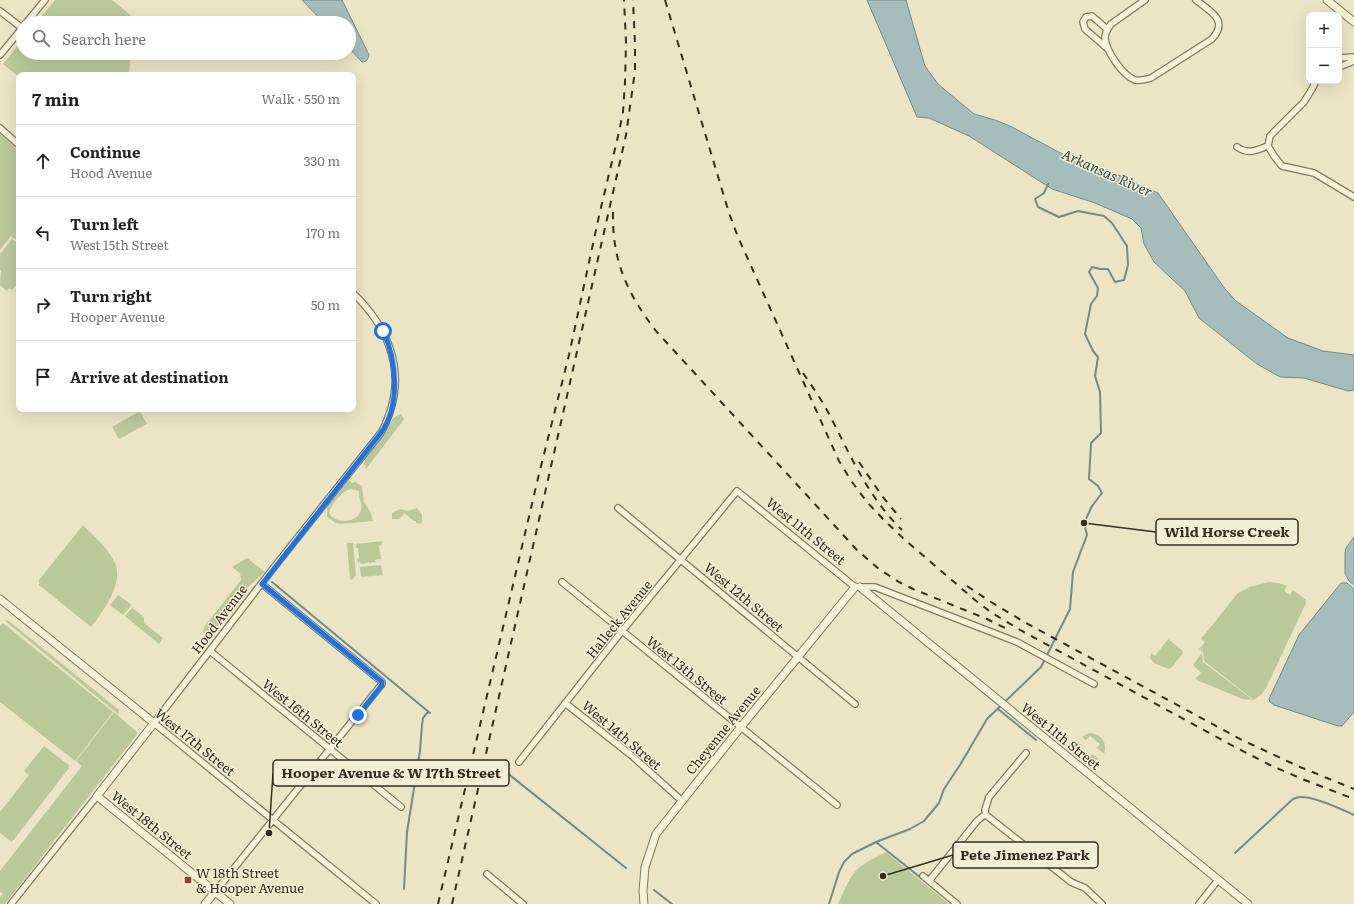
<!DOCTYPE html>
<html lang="en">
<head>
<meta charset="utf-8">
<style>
  body { margin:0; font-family:Literata,serif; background:#f2f2f2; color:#222 }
  .controls { position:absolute; right:12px; top:12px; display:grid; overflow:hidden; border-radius:8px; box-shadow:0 4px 16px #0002 }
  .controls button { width:36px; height:36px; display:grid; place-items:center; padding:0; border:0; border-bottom:1px solid #e0e0e0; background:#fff; color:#222; font:20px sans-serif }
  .stop { position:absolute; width:12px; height:12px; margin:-9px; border:3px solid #1a73e8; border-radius:50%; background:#fff }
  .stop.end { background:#1a73e8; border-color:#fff; box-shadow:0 1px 4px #0008 }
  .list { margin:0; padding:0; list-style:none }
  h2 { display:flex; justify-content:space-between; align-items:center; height:52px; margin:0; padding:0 16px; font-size:17px }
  h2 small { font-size:13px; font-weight:400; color:#767676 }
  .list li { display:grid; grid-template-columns:26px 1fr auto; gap:12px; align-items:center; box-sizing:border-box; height:72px; padding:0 16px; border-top:1px solid #e0e0e0 }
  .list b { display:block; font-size:15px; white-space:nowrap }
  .list p { margin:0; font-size:13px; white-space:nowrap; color:#767676 }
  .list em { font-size:13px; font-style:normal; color:#767676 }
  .icon { flex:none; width:22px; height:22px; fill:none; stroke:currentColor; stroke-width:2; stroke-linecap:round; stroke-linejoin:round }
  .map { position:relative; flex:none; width:1354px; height:904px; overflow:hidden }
  .search { position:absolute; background:#fff; box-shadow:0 4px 16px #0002; left:16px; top:16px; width:340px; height:44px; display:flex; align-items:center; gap:10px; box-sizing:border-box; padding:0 14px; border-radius:22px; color:#767676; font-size:15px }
  .panel { position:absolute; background:#fff; box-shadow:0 4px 16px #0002; left:16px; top:72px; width:340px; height:340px; border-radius:8px }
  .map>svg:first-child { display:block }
  .green { fill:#bbc89a; fill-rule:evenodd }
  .water { fill:#a6bebb; stroke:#6e8c89 }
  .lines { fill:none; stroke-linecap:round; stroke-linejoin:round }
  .stream { stroke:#6e8c89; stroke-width:2 }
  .minor-casing { stroke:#84785d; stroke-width:8 }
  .tertiary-casing { stroke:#84785d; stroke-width:9 }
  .minor { stroke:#f6f2d8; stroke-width:5.5 }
  .tertiary { stroke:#f6f2d8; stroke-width:7 }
  .rail { stroke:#352e1f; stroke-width:2; stroke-dasharray:7 7; stroke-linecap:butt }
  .route { stroke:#1a73e8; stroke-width:5 }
  .poi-dot { fill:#8e3f31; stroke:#f3efd4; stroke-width:1.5 }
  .labels { text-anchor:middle; stroke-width:3; stroke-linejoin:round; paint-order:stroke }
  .street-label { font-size:13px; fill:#352e1f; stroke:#f3efd4 }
  .poi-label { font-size:13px; fill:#352e1f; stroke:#f3efd4; text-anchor:start }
  .water-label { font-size:14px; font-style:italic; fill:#305154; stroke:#f3efd4 }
  .leader { fill:none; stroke:#352e1f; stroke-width:1.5 }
  .callout-dot { fill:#352e1f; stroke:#f3efd4; stroke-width:1.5 }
  .callout { fill:#f3efd4; stroke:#352e1f; stroke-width:1.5 }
  .callout-label { font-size:14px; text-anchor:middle; font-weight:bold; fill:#352e1f }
</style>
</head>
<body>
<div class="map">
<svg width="1354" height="904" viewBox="0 0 1354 904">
  <rect width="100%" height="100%" fill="#ebe5c5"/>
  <path class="green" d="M55,0H112L134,18V23H36Z
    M23,39V53H131L129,75H19V77L3,64Z
    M0,133L19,152V242L11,236L0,250Z
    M12,239L19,245V282L12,290L9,288L7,291L0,285L1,271L0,270V254Z
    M140,411L147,424L119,439L112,427Z
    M401,414L404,419L402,422L366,469L364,464L365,459L387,431L393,418Z
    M349,480L352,483L355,482L362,486L364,502L371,513L373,521L341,524L336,523L327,517V507ZM351,489L359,491C358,498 363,504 361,510C357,524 335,524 329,513C331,504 342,491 351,489Z
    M417,508L422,515V522L420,524L416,523V521H414L404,513L399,519H392V513L400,509L408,511Z
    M83,525C94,536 108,548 115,563C124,583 103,612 91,627L39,585V580Z
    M383,541L381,545L379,546L381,559L375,560L376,562L369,563V561L368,563L361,564L360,562L358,563L357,559L359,558L358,548H356V544Z
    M347,543H353L356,575L352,580L350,579Z
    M247,558L265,572L249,586L210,637L203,632L204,627L241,580L240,573L232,567Z
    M381,565L383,575L361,577L360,567Z
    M1269,582L1278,583L1287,586L1284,591L1290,595L1293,590L1306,600V603L1266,688L1262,694L1254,700L1204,661L1203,652L1199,649L1205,642L1201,639L1238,593L1250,587Z
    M118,595L131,604L130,607L123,615L110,605Z
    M132,608L144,617V623L163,638L159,644L125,616Z
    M4,620L9,621L119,710L118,714Z
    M3,623L113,712L75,761L0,702V626Z
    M1168,639L1182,650L1183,653L1172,667L1169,669L1154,663L1150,658L1151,653L1155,656Z
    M1202,653L1203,662L1253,700L1242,699L1195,679L1201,673L1193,665Z
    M114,712L138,733L5,904H0V898L3,894L1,892H0V871L82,766L76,761Z
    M1089,733C1101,733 1108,743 1104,754L1097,748L1100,744L1090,736L1086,740L1082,737Z
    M1078,742L1082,745L1079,749L1089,757L1092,754L1099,759L1090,762C1083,760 1075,755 1075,746Z
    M44,746L70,766L68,767L69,768L12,842L0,833V812L29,775L24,771Z
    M886,852L949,904H838C843,894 847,882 854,873C862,863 875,858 886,852Z"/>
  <path class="water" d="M302,0H342L369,55C368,59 367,62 362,62L349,48V23H324Z
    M867,0H906L925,66L938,84L974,114L995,120L1010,126L1068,157L1114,173L1158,193L1225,289L1236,301L1288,338L1323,351L1354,355V390L1348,391L1304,378L1280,377L1257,364L1199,318L1185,291L1154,262L1144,244L1141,228L1132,219L1095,203L1052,189L969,136L929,118L917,117Z
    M1354,537V585L1349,581L1345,573V553L1346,548Z
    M1341,583H1347L1354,589V712L1342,726H1338L1274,705L1270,702L1269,699L1299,635Z"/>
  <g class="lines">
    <path class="stream" d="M272,582L430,713
      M998,709L1036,740
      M506,772L626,868
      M876,842L921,878
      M1235,853L1293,799C1295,798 1299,797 1302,797C1316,797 1341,809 1354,815
      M404,889L407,832L420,751L422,725L423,718L428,712
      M654,890L672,904
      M829,904L839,872L844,862L852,854L876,842L910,829L924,821L939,803L944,789L960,765L987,719L1041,667L1070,609L1073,572L1087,535L1084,523L1092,506L1102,493L1098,486L1089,479L1091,443L1101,433L1100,392L1095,376L1098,357L1093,351L1085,334L1091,304L1097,296L1098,288L1089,272L1092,267L1100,269H1108L1115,282L1124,280L1128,265L1127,246L1112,223L1104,216L1078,211L1059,217L1038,207L1035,199L1044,193L1048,184"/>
    <defs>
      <path id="minor" d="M1145,0L1111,24C1108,28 1105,33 1105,38C1106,51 1123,76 1135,80C1141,81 1145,80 1151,78L1212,39C1229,20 1211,12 1196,0
        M0,11L22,28
        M26,23L45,0
        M1107,29L1092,16L1086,17L1083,22L1085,29L1108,49
        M0,55L23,27
        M1339,58L1354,57
        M1339,67L1354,61
        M1316,81L1312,89L1304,102L1270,136L1268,146L1274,156L1282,166L1314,173L1354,197
        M0,128L19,145
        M1237,147C1249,155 1256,150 1268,146
        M353,293C386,325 405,366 390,412C387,420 385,427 380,434L275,566L154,723L376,904
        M618,508L855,704
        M562,582L837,805
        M210,651L401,807
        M565,703L631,755L681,800
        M519,762L622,631L737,491L855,587H875L1017,642L1094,684
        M986,815L1071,882L1085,888L1102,904
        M986,815L985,810L989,797L1026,753
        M487,874L523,904
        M923,876L957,904
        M929,881L977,821L983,816L986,815
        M215,892L382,684V682L262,584
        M11,904L97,796
        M1199,904L1218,880"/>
      <path id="tertiary" d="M1327,0L1354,22
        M860,587L1248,904
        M0,599L154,723L97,796L230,904
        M205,904L215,892
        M644,904L643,891L645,867L656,834L740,728L855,587"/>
    </defs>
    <use href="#minor" class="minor-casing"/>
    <use href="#tertiary" class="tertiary-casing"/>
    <use href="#minor" class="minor"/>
    <use href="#tertiary" class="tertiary"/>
    <path class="rail" d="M665,0L729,213L738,237L839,461L852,482L867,502L883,519L905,540L975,600L992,613L1022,631L1235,747L1270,765L1302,779L1354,799
      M613,212C612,261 627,293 656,331L857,550L879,569L899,582L913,589L987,619L1011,631
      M803,373C812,386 821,399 828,412C850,454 867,496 902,530
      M859,462L882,496L901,519
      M967,586L991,602L1026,623L1242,740L1300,767L1354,789
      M438,904L539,474L569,355L599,216L619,132L623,112L625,83L626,42L624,0
      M452,904L626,135L635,71V44L633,0"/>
  </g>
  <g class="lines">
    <path class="route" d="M358,715L382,685V682L262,584L380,434C401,406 397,360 383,331"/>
  </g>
  <rect class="poi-dot" x="184" y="876" width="8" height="8" rx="2"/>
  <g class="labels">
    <g class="street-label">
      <text transform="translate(806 531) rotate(39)" y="5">West 11th Street</text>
      <text transform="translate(744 597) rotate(40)" y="5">West 12th Street</text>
      <text transform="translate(219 619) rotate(-53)" y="5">Hood Avenue</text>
      <text transform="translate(619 619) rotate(-51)" y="5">Halleck Avenue</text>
      <text transform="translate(687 670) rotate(39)" y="5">West 13th Street</text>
      <text transform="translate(303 713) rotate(39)" y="5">West 16th Street</text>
      <text transform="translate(723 730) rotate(-51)" y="5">Cheyenne Avenue</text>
      <text transform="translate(622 735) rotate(40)" y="5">West 14th Street</text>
      <text transform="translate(1061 736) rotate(39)" y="5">West 11th Street</text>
      <text transform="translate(195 742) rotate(39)" y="5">West 17th Street</text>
      <text transform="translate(152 825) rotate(39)" y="5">West 18th Street</text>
    </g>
    <g class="poi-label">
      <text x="196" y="878">W 18th Street<tspan x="196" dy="15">&amp; Hooper Avenue</tspan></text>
    </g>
    <g class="water-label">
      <text transform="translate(1107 173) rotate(24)" y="5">Arkansas River</text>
    </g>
  </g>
  <path class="leader" d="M1084 523L1156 532M269 833L273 773M883 876L953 855"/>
  <g class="callout-dot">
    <circle cx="1084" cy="523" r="4"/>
    <circle cx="269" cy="833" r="4"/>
    <circle cx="883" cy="876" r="4"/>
  </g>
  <g class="callout">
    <rect x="1156" y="519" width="142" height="26" rx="4"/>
    <rect x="273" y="760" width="236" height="26" rx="4"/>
    <rect x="953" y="842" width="145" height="26" rx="4"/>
  </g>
  <g class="callout-label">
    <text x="1227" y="537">Wild Horse Creek</text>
    <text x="391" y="778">Hooper Avenue &amp; W 17th Street</text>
    <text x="1025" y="860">Pete Jimenez Park</text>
  </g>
</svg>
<div class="controls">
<button>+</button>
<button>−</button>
</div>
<div class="stop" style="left:383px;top:331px"></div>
<div class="stop end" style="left:358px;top:715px"></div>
<div class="search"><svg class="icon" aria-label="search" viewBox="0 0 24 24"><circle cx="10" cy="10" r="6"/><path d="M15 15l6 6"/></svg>Search here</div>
<section class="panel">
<h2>7 min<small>Walk · 550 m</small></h2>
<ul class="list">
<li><svg class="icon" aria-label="ahead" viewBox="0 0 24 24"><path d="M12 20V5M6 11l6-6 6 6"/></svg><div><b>Continue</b><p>Hood Avenue</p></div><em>330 m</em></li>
<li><svg class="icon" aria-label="left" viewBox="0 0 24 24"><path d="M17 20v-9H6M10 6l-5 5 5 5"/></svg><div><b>Turn left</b><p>West 15th Street</p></div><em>170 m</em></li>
<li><svg class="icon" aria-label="right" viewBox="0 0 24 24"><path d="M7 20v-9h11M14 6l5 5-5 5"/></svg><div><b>Turn right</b><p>Hooper Avenue</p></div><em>50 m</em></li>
<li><svg class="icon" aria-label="arrive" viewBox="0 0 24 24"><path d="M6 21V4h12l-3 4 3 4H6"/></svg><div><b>Arrive at destination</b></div></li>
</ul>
</section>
</div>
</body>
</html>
